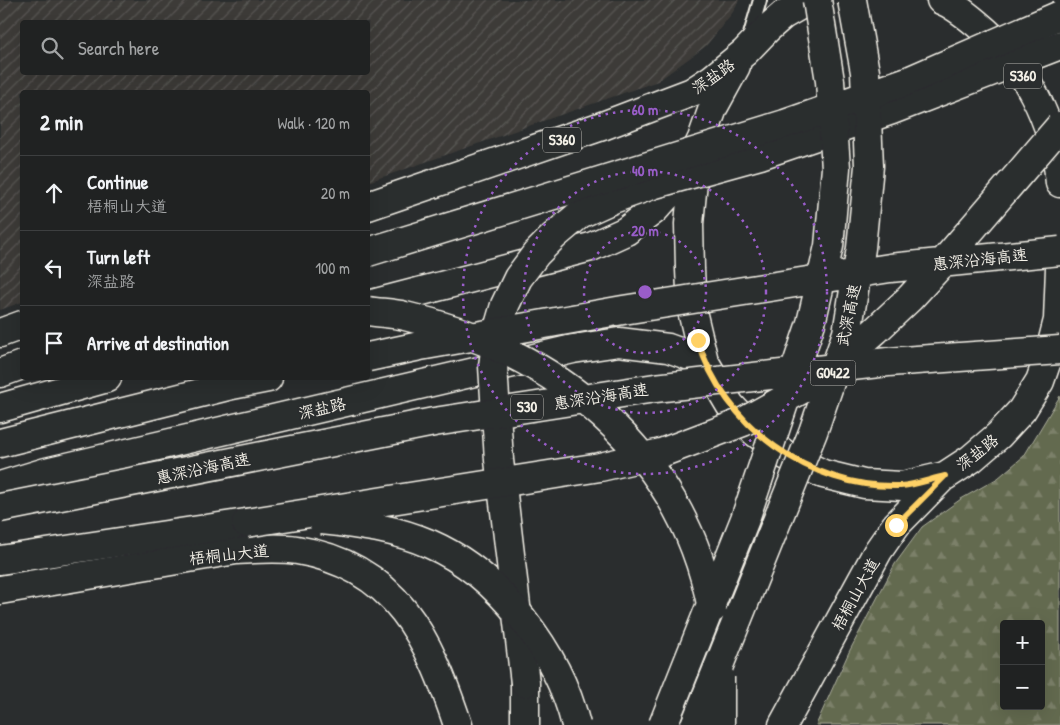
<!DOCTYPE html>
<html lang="en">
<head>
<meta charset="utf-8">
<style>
  body { margin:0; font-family:"Patrick Hand","LXGW WenKai TC",sans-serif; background:#2d2f2f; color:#f1f3f6 }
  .controls { position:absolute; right:15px; bottom:15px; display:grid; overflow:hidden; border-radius:5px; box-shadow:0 5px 20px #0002 }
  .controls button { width:45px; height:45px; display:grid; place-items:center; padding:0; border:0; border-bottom:1px solid #3d3f40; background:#202222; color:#f1f3f6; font:25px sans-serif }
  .stop { position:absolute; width:15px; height:15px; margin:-11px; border:4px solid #ffd166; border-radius:50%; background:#fff }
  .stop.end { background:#ffd166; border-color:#fff; box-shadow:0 1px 5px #0008 }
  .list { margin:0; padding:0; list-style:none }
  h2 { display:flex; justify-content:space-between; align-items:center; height:65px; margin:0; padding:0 20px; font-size:21px }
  h2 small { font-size:16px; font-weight:400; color:#a2a4a5 }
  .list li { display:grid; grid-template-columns:32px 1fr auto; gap:15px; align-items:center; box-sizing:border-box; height:75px; padding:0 20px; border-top:1px solid #3d3f40 }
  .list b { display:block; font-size:19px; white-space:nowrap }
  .list p { margin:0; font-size:16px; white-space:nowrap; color:#a2a4a5 }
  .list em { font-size:16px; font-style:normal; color:#a2a4a5 }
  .icon { flex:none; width:28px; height:28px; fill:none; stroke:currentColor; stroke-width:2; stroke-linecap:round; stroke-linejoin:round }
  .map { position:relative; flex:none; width:1060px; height:725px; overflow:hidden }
  .search { position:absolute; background:#202222; box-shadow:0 5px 20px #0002; left:20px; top:20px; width:350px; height:55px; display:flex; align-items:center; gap:12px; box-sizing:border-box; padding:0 18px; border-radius:5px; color:#a2a4a5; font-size:19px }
  .panel { position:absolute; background:#202222; box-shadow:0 5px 20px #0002; left:20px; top:90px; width:350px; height:290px; border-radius:5px }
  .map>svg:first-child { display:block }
  .industrial { fill:url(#industrial-furrows); fill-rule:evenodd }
  .forest { fill:url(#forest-firs); stroke:#acae9c; fill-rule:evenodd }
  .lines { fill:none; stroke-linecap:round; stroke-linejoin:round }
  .service-casing { stroke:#f4f1e8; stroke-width:16 }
  .primary-casing { stroke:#f4f1e8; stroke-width:31 }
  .motorway-casing { stroke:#f4f1e8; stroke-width:31 }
  .service { stroke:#2a2d2e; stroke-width:12 }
  .primary { stroke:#2a2d2e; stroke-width:28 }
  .motorway { stroke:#2a2d2e; stroke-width:28 }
  .primary-bridge-casing { stroke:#f4f1e8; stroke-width:31; stroke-linecap:butt }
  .motorway-bridge-casing { stroke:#f4f1e8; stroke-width:31; stroke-linecap:butt }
  .primary-bridge { stroke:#2a2d2e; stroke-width:28 }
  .motorway-bridge { stroke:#2a2d2e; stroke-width:28 }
  .route { stroke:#ffd166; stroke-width:6 }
  .ring { fill:none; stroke:#995dc9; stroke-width:2.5; stroke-dasharray:2.5 5 }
  .labels { text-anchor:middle; stroke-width:4; stroke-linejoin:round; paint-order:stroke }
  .shield { fill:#2a2d2e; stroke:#b7b6b0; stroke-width:1 }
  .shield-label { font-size:15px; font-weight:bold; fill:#f4f1e8 }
  .street-label { font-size:16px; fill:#f4f1e8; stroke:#2a2d2e }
  .centre { fill:#995dc9; stroke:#2a2d2e; stroke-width:2.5 }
  .ring-label { font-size:15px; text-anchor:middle; font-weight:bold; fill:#995dc9; stroke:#2a2d2e; stroke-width:4; stroke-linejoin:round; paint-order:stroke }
</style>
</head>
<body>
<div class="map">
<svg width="1060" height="725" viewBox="0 0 1060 725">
  <defs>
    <pattern id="industrial-furrows" width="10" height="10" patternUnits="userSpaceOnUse" patternTransform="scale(1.25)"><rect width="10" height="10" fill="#3d3b38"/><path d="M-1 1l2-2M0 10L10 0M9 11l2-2" fill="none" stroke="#5a5855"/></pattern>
    <pattern id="forest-firs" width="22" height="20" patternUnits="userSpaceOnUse" patternTransform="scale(1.25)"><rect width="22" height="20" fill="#646a50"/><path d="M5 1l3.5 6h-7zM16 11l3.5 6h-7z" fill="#7b8069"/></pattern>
  </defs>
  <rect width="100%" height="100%" fill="#2a2d2e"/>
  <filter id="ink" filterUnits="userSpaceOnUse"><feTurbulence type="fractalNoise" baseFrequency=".02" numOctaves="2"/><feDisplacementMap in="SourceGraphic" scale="10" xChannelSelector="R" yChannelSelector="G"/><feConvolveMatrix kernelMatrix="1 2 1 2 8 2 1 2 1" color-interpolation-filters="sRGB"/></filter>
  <g filter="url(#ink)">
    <path class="industrial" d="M0,0H739L733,12L706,46L658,81L368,182V92H22V302L0,310ZM22,22H368V72H22Z"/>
    <path class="forest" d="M1060,396V725H816L849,652L895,564L922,527L961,499L998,478L1024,456ZM1004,624H1041V706H1004Z"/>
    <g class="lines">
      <defs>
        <path id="service" d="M749,38L760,0"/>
        <path id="primary" d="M941,0C954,5 965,14 976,23C1024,62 1055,121 1060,183
          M699,150L693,181L689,224L690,269L692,311L704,361L730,405L755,432L787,456L823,474L864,484L902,486L945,476L971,459L999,435L1022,410L1040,381L1049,355L1058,320L1060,268
          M368,206L605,125L692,92L712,79L745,52L767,29L783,15L809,0
          M368,305L591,247L626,231L654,210L683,178L702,139L713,108L736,66
          M0,333L22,325
          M0,408L107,378
          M0,486L46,472L573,349L619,342L668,348L704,361
          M0,590L236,550C256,549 277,547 297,550C397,566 429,639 458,725
          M525,683V725
          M783,725L878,551L896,525L944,476"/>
        <path id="motorway" d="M0,373L22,365
          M0,443L232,385L268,378
          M0,560L246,523"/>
      </defs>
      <use href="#service" class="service-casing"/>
      <use href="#primary" class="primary-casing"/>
      <use href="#motorway" class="motorway-casing"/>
      <use href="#service" class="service"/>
      <use href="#primary" class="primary"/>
      <use href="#motorway" class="motorway"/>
      <defs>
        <path id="primary-bridge" d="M525,683L499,460L493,366L498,329L505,305L518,278L536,254L554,236L580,214L613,199L655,184L760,155L892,110L1060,45"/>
        <path id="motorway-bridge" d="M368,252L785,124L908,81L1060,15
          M368,311C380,313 393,313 405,316C556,350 683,453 712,609
          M368,357L420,346L623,310L890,268L1060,251
          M0,508L434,422L655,388L888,362L1060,350
          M322,520C359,524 396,529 430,544C499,574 558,652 576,725
          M246,523L600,467L661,453L743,422L806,387L843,359L876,330L910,298L946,259L1060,126
          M663,725L745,519L811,323L829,246L836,168L830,81L817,0
          M695,725L813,432L847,333L861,248L869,166L865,72L852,0
          M720,725V677"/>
      </defs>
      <use href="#primary-bridge" class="primary-bridge-casing"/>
      <use href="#motorway-bridge" class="motorway-bridge-casing"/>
      <use href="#primary-bridge" class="primary-bridge"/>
      <use href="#motorway-bridge" class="motorway-bridge"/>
    </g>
  </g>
  <g class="lines" filter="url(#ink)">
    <path class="route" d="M698,340C723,426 810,489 900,486C915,485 931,479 945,476L896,525"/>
  </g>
  <g class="ring">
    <circle cx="645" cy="292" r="61"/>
    <circle cx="645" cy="292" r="121"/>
    <circle cx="645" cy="292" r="182"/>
  </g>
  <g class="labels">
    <g class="shield">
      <rect x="1004" y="63.5" width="38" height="25" rx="4"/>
      <rect x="543" y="127.5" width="38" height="25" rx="4"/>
      <rect x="810.5" y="360.5" width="45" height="25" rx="4"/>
      <rect x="511" y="394.5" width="32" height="25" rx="4"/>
    </g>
    <g class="shield-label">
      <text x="1023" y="81">S360</text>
      <text x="562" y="145">S360</text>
      <text x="833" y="378">G0422</text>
      <text x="527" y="412">S30</text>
    </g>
    <g class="street-label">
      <text transform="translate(713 76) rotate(-35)" y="6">深盐路</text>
      <text transform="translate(980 259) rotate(-6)" y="6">惠深沿海高速</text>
      <text transform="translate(848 315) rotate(-78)" y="6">武深高速</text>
      <text transform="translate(601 396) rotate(-9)" y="6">惠深沿海高速</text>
      <text transform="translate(322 408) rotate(-13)" y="6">深盐路</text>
      <text transform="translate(977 452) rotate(-38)" y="6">深盐路</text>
      <text transform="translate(203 468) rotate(-12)" y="6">惠深沿海高速</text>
      <text transform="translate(229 554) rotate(-6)" y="6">梧桐山大道</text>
      <text transform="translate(855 594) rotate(-61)" y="6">梧桐山大道</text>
    </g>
  </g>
  <circle cx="645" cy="292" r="8" class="centre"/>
  <g class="ring-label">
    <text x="645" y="115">60 m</text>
    <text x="645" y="176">40 m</text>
    <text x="645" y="236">20 m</text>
  </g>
</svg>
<div class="controls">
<button>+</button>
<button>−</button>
</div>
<div class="stop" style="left:896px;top:525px"></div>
<div class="stop end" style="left:698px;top:340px"></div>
<div class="search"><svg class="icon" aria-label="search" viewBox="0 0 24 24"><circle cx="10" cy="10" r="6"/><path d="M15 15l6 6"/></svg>Search here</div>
<section class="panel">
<h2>2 min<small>Walk · 120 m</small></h2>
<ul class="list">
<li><svg class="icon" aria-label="ahead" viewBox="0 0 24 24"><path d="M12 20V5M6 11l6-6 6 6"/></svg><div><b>Continue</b><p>梧桐山大道</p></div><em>20 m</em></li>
<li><svg class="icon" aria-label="left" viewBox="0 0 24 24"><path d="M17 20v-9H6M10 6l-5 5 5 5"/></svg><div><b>Turn left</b><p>深盐路</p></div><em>100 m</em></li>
<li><svg class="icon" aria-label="arrive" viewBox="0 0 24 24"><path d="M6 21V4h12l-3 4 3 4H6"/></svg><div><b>Arrive at destination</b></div></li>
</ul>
</section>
</div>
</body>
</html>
